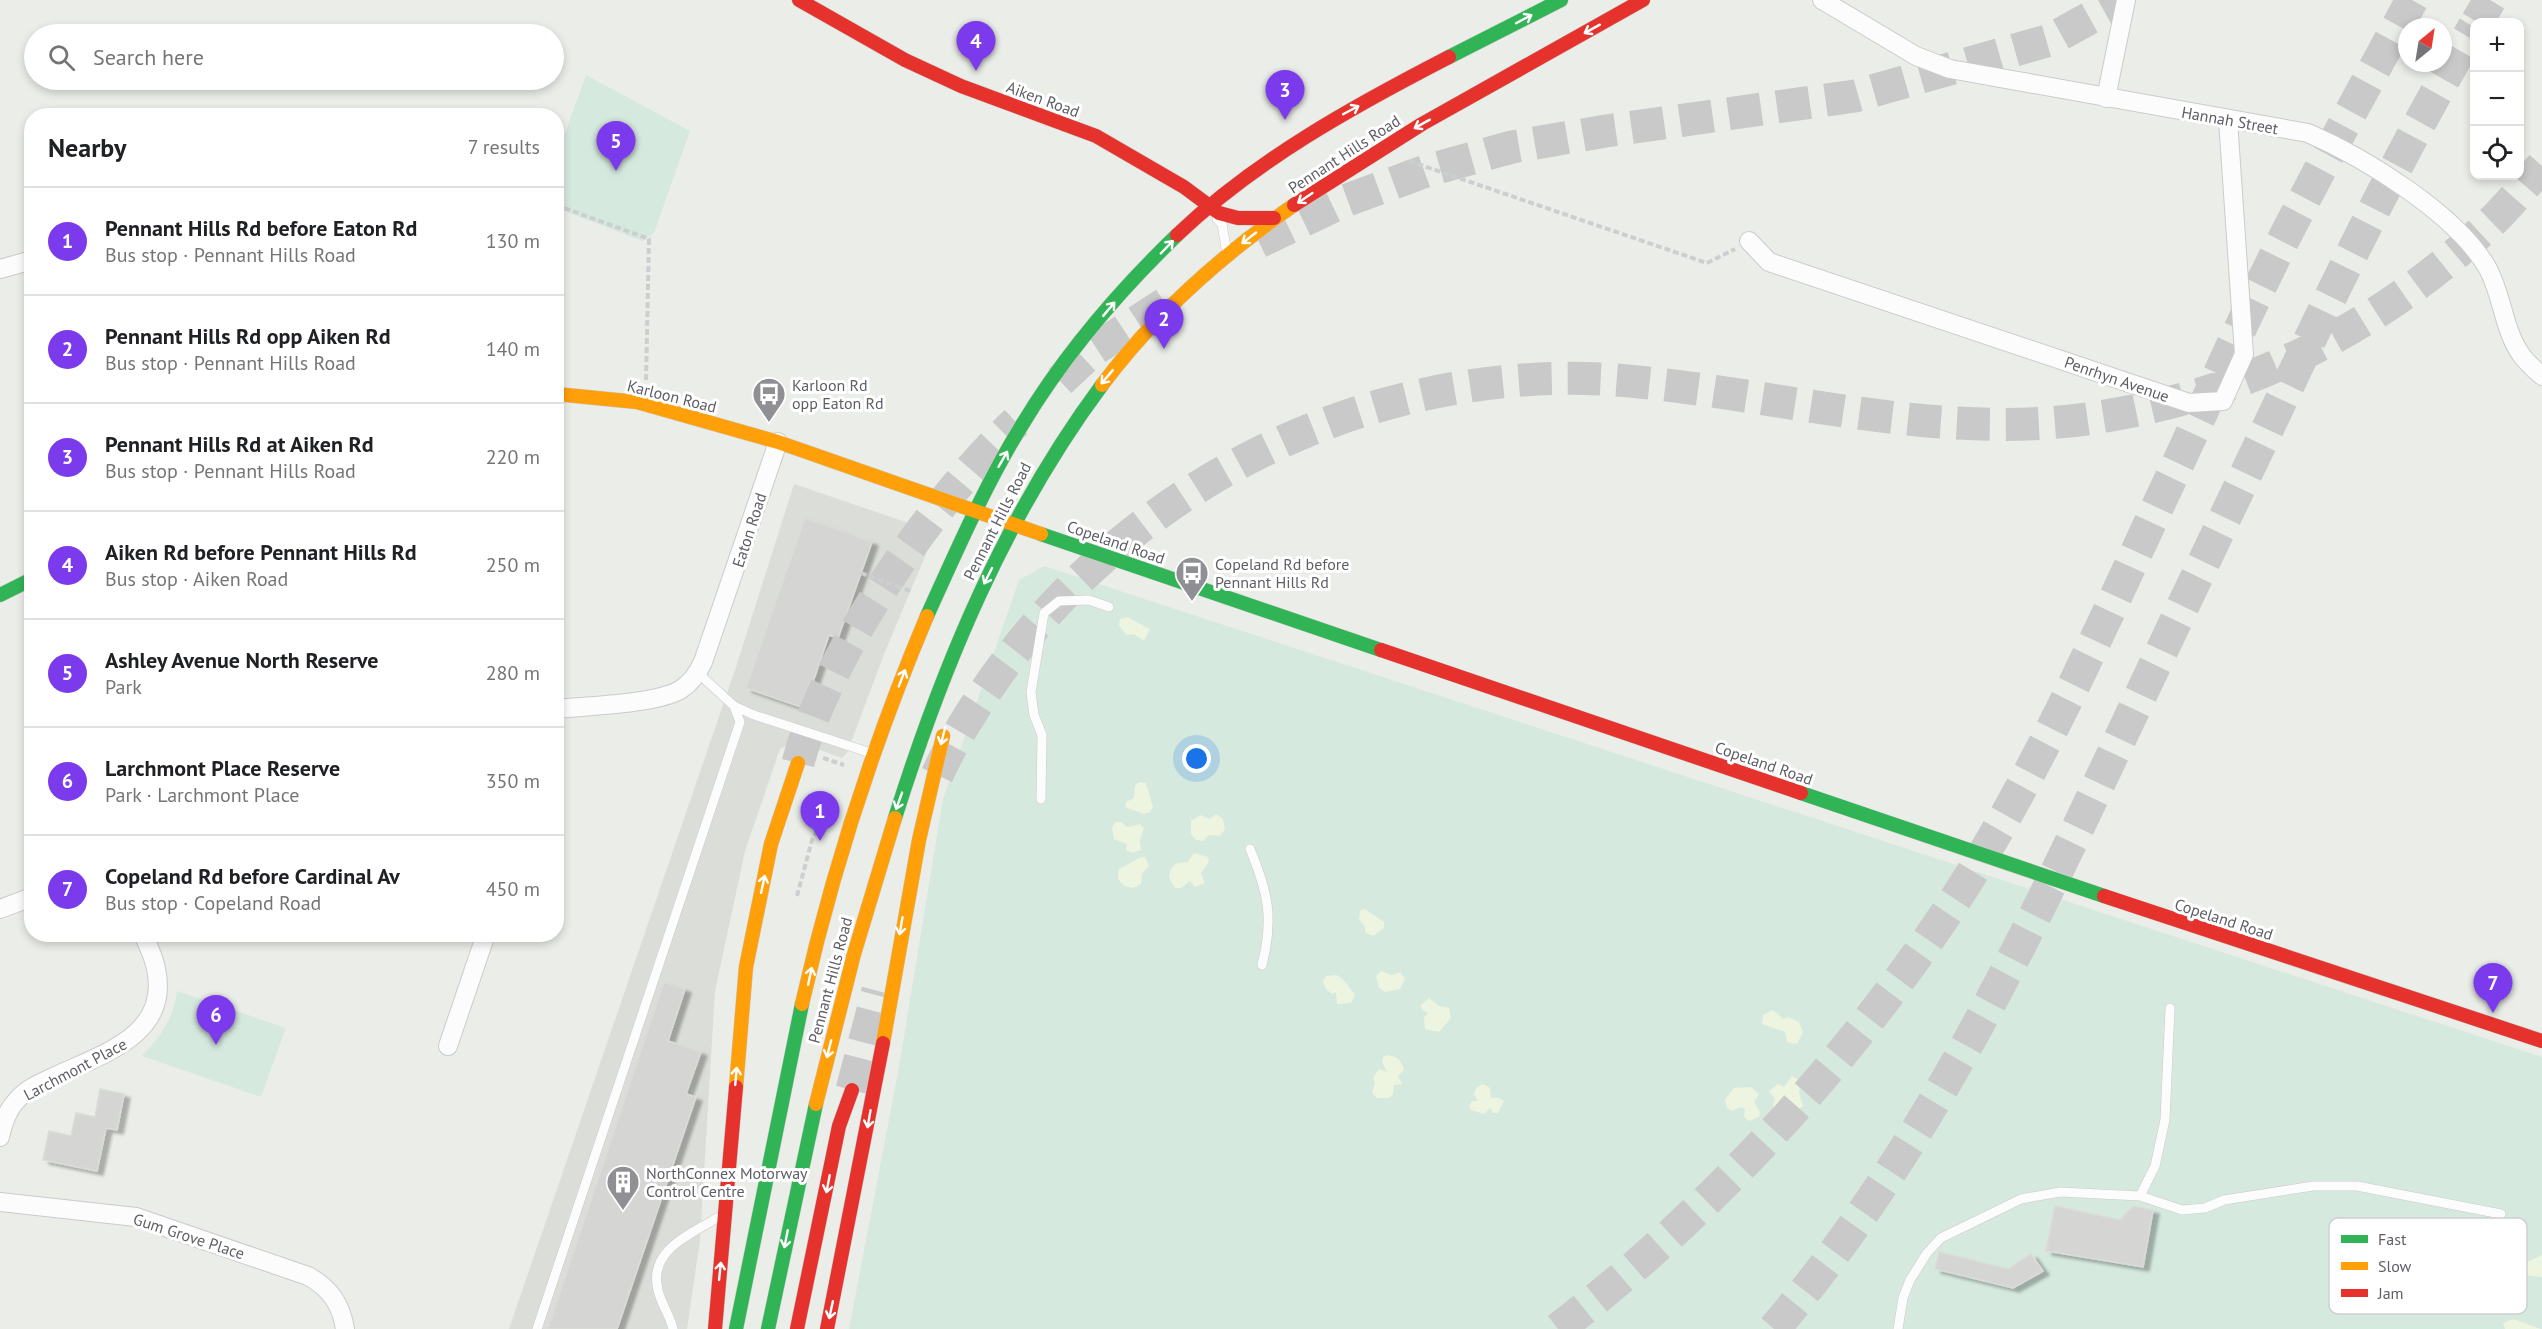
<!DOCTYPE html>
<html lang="en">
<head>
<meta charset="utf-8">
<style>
  body { margin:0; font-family:"PT Sans",sans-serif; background:#f2f2f2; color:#202124 }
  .controls { position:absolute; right:18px; top:18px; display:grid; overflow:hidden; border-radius:12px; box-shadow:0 3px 9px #0003 }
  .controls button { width:54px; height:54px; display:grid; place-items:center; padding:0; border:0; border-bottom:2px solid #e0e0e0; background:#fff; color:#202124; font:30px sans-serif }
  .compass { position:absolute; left:2398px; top:18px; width:54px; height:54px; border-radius:50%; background:#fff; box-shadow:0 3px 9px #0003; rotate:30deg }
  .you { position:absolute; left:1197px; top:759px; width:21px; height:21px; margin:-15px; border:4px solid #fff; border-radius:50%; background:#1a73e8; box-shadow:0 0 0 9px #1a73e833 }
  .badge { display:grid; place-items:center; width:39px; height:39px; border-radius:50%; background:#7c3aed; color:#fff; font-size:20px; font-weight:700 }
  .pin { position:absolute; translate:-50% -50px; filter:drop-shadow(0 2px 3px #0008) }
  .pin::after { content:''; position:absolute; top:32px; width:21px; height:18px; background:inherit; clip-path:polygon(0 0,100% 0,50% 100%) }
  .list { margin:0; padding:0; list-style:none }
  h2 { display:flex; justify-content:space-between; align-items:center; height:78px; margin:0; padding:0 24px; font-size:26px }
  h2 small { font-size:20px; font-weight:400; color:#757577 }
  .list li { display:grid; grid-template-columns:39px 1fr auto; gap:18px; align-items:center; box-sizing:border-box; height:108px; padding:0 24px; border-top:2px solid #e0e0e0 }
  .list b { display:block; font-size:22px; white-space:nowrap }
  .list p { margin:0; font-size:20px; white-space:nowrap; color:#757577 }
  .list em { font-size:20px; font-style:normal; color:#757577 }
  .icon { flex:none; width:33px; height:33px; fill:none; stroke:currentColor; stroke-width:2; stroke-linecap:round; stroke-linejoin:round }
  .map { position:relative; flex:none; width:2542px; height:1329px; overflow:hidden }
  .search { position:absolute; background:#fff; box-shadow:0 3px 9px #0003; left:24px; top:24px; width:540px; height:66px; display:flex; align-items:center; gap:15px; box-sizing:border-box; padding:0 21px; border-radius:33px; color:#757577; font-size:22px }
  .panel { position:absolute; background:#fff; box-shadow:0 3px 9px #0003; left:24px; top:108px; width:540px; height:834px; border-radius:24px }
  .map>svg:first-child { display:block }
  .industrial { fill:#dbddd8 }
  .green { fill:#d5e9df }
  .sand { fill:#edf4df }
  .building { fill:#d5d6d3; stroke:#dadcd7; stroke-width:1.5; filter:url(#shadow) }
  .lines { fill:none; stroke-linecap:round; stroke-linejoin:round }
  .highway-tunnel { stroke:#c8c9c8; stroke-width:33; stroke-dasharray:33 16; stroke-linecap:butt }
  .lane-casing { stroke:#cbcbcb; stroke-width:10 }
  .street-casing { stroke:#cbcbcb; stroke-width:20 }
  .fast-casing { stroke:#c9cac9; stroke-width:15 }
  .slow-casing { stroke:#c9cac9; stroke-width:15 }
  .jam-casing { stroke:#c9cac9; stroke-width:15 }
  .path { stroke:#cccfd0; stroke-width:4; stroke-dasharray:6 3; stroke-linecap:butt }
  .lane { stroke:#fcfcfc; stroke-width:9 }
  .street { stroke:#fcfcfc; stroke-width:18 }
  .fast { stroke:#30b455; stroke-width:14 }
  .slow { stroke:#ff9f0a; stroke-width:14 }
  .jam { stroke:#e5322d; stroke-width:14 }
  .path-bridge { stroke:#cccfd0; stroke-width:4; stroke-dasharray:6 3; stroke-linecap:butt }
  .oneway { stroke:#fff }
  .labels { text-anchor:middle; stroke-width:6; stroke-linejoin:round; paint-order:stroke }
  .street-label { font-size:16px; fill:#5f5d66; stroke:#fff }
  .poi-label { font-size:16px; fill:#5f5d66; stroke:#fff; text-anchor:start }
  .key { fill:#fff; stroke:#cfced1; stroke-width:1.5 }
  .key-label { font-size:16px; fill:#5f5d66 }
</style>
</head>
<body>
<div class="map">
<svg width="2542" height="1329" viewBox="0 0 2542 1329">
  <defs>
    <filter id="shadow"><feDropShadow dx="6" dy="4" stdDeviation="1.5" flood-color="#0004"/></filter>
  </defs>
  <rect width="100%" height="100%" fill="#ebede8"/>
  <path class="industrial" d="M794,484L932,531L934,535L884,654L847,753L842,758L809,746L789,744L780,749L745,851L715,991L700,1240L687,1329H509L736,667Z"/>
  <path class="green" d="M586,75L690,131L654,233L642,241L557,208V135L565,133Z
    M1044,566L2542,1057V1329H849L899,1067L943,799L1019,580Z
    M177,991L286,1028L261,1097L142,1056C161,1036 174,1018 177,991Z"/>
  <path class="sand" d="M1127,617L1150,629L1144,641L1134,634L1126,635L1119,625L1120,619Z
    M1139,782L1146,783L1153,807L1150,812L1144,814L1125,807L1126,802L1134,798L1135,786Z
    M1216,814L1223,819L1225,829L1220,836L1209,835L1203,841L1196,840L1191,834V821L1200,815L1210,819Z
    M1115,822H1121L1127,827L1140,824L1144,828L1140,840L1141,850L1132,853L1126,850L1127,844L1114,839L1112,828Z
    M1194,853L1208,857L1209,862L1201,873L1205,883L1195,887L1190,881L1181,888H1175L1169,878C1170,867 1175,861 1187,863Z
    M1141,857H1145L1149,866L1142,874L1141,884L1133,888L1124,886L1118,879L1119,869Z
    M1365,909L1384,922V928L1373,936L1365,932V927L1359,919L1360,911Z
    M1381,971L1392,975L1400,972L1405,979L1400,989L1385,992L1379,988L1376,976Z
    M1336,975C1346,979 1348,988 1355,994L1351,1003L1337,1004L1336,992L1332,994L1326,989L1323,981L1326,976Z
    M1429,998L1439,1006L1449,1008L1451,1018L1439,1032L1425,1029L1424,1017L1428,1013L1422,1010L1421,1005Z
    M1773,1010L1783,1019L1788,1017L1799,1022L1803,1032L1797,1044L1787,1042L1785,1032L1762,1024L1763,1015Z
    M1388,1055C1397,1057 1402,1060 1404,1070L1398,1076L1402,1084L1394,1085L1393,1094L1389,1098H1377L1372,1093L1375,1083L1373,1078L1379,1069L1387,1072L1382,1062L1383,1057Z
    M1792,1076L1801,1081L1799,1093L1803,1106L1794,1113L1786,1105L1781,1113H1776L1773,1106L1775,1099L1769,1091L1778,1084L1784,1087Z
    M1483,1084L1490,1088L1491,1098H1499L1504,1101L1498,1113H1493L1490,1108L1484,1114L1471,1110L1469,1106L1472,1101H1478L1474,1094L1477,1087Z
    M1751,1087L1759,1094L1754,1102L1760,1112L1759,1117L1749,1121L1744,1117L1745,1109L1741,1107L1732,1111L1727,1108L1725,1099L1734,1088Z
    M2542,1255V1277L2526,1275L2524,1270L2527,1262Z
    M2513,1319L2541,1329H2505L2503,1323Z"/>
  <path class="building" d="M805,518L872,542L838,638L829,635L804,708L746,688Z
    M664,982L685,989L668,1041L701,1052L686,1094L696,1097L617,1329H548Z
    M100,1089L124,1094L117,1130L106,1128L97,1171L43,1160L49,1131L71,1136L76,1113L95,1117Z
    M2055,1206L2120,1220L2133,1206L2153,1210L2143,1267L2046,1251Z
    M1939,1252L2008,1269L2031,1254L2043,1271L2013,1288L1935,1269Z"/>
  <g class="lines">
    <path class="highway-tunnel" d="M2477,22L2490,0
      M1259,242L1342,202L1426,171L1512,147L1606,131L1855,96L2050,40L2122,0
      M1060,381L1092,351L1166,303
      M798,763C826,654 934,499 1016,422
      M937,775C954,738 976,704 999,672C1139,479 1377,363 1616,380C1774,392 1934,442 2093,418C2243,396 2376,330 2486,227C2506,209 2524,186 2542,166
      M852,1090L878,991
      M1558,1329C1699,1221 1820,1092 1923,947C2022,808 2091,649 2163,495C2207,403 2247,309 2294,219C2332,146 2372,73 2412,0
      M1774,1329C1918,1159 2016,960 2110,760C2162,650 2214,540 2267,430C2331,294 2397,157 2474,27"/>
    <defs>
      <path id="lane" d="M1217,219L1222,224L1226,248
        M734,706L754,715L868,752
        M1041,799L1042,735L1034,715L1031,692L1044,613L1059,601L1089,600L1109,607
        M1250,849C1268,892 1274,919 1262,965
        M2140,1196L2155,1166L2165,1120L2170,1008
        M537,1329L740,722L734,706L698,673
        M673,1329C670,1315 661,1304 658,1290C648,1250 690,1235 717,1218
        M1898,1329L1903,1298L1910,1280L1927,1253L1941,1238L2021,1199L2060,1192L2140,1196L2182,1210L2205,1208L2224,1200L2313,1186H2357L2501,1214"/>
      <path id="street" d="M1822,0L1916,56L1950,69L2308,133C2365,158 2455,213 2487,267C2502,293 2503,328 2520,353C2525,361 2535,370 2542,376
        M2106,98L2126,0
        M1749,241L1769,262L2189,403L2223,401L2244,354L2228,120
        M0,269L32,260
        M556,709C587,706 655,704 680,690C691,683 698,673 703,662L778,442
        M0,909L32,897
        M448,1046L486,934
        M0,1137C3,1124 7,1110 17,1100C28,1087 45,1081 60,1074C106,1053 170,1033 156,969C154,957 148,946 143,934
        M0,1202L136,1217L308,1276C330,1288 341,1304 345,1329"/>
      <path id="fast" d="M1449,57L1561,0
        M1041,534L1381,650
        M0,595L32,579
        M927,616C956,552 985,485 1022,425C1064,355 1118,292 1177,235
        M1801,793L2104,896
        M895,818C943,665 1006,514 1102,385
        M736,1329L802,1004
        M768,1329L816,1104"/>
      <path id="slow" d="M1102,385C1155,314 1222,255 1294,205
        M556,394L637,402L778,442L1041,534
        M802,1004C832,871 874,742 927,616
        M883,1043L919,840L943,736
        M736,1087L746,967L771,844L798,763
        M816,1104L854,954L895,818"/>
      <path id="jam" d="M799,0L905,60L961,86L1096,136L1184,187L1219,213L1238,218H1274
        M1294,205L1422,124L1643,0
        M1177,235C1256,160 1352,107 1449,57
        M1381,650L1801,793
        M2104,896L2542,1041
        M715,1329L736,1087
        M797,1329L839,1126L852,1090
        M827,1329L883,1043"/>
    </defs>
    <use href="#lane" class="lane-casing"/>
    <use href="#street" class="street-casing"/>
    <use href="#fast" class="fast-casing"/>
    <use href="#slow" class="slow-casing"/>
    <use href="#jam" class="jam-casing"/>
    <path class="path" d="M1409,161L1707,263L1735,249
      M556,205L649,239L646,381
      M896,586L911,591
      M823,758L844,765
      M797,896L812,840L823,820"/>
    <use href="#lane" class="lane"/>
    <use href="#street" class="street"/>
    <use href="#fast" class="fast"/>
    <use href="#slow" class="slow"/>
    <use href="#jam" class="jam"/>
    <path class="path-bridge" d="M861,573L896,586"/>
  </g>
  <defs><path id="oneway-shaft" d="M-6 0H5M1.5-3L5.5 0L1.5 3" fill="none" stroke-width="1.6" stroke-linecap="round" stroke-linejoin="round" transform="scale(1.5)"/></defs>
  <g class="oneway">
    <use href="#oneway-shaft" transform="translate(1524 19) rotate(-28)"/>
    <use href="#oneway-shaft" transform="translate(1592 29) rotate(151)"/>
    <use href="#oneway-shaft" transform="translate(1351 110) rotate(-28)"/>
    <use href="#oneway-shaft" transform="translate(1422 124) rotate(151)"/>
    <use href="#oneway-shaft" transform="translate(1305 198) rotate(146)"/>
    <use href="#oneway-shaft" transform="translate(1249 238) rotate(142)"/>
    <use href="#oneway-shaft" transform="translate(1167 247) rotate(-46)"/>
    <use href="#oneway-shaft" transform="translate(1109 309) rotate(-50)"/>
    <use href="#oneway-shaft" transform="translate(1107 377) rotate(130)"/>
    <use href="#oneway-shaft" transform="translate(1003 459) rotate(-60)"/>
    <use href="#oneway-shaft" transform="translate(988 576) rotate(117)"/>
    <use href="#oneway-shaft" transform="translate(902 678) rotate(-69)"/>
    <use href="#oneway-shaft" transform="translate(943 736) rotate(104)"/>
    <use href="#oneway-shaft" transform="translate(899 801) rotate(110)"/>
    <use href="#oneway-shaft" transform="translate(763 884) rotate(-78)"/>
    <use href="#oneway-shaft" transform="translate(901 926) rotate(100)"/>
    <use href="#oneway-shaft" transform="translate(810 976) rotate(-78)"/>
    <use href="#oneway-shaft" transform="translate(829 1049) rotate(104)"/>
    <use href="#oneway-shaft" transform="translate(736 1076) rotate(-85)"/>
    <use href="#oneway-shaft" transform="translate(869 1119) rotate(100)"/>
    <use href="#oneway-shaft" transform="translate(828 1184) rotate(101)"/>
    <use href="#oneway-shaft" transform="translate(786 1239) rotate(101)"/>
    <use href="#oneway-shaft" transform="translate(720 1271) rotate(-84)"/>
    <use href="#oneway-shaft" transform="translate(831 1310) rotate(102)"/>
  </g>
  <defs>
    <symbol id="bus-pin" viewBox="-11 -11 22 30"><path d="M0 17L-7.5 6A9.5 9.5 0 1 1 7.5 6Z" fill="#908f94" stroke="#fff"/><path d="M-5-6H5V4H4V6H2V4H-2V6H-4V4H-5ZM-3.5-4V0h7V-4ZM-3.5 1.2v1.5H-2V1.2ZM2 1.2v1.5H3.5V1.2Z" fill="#fff"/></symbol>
    <symbol id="building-pin" viewBox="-11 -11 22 30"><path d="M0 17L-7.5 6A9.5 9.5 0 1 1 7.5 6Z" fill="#908f94" stroke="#fff"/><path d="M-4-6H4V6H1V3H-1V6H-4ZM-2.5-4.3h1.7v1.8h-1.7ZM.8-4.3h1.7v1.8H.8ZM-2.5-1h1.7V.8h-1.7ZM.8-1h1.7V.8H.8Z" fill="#fff"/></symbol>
  </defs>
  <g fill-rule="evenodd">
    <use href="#bus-pin" x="750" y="375" width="38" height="52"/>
    <use href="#bus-pin" x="1173" y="554" width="38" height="52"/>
    <use href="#building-pin" x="604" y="1163" width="38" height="52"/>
  </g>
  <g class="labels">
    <g class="street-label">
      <text transform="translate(1043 99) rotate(20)" y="6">Aiken Road</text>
      <text transform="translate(2230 120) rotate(10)" y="6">Hannah Street</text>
      <text transform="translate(1344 154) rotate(-33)" y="6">Pennant Hills Road</text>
      <text transform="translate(2117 379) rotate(19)" y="6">Penrhyn Avenue</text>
      <text transform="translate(672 396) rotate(14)" y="6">Karloon Road</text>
      <text transform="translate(997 521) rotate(-63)" y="6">Pennant Hills Road</text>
      <text transform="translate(749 530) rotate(-72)" y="6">Eaton Road</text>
      <text transform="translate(1116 542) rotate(19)" y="6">Copeland Road</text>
      <text transform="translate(1764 763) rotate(19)" y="6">Copeland Road</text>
      <text transform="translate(2224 919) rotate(18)" y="6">Copeland Road</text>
      <text transform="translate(830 980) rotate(-75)" y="6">Pennant Hills Road</text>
      <text transform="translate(75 1069) rotate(-28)" y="6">Larchmont Place</text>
      <text transform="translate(189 1236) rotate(18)" y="6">Gum Grove Place</text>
    </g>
    <g class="poi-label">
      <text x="792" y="391">Karloon Rd<tspan x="792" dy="18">opp Eaton Rd</tspan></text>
      <text x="1215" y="570">Copeland Rd before<tspan x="1215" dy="18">Pennant Hills Rd</tspan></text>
      <text x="646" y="1179">NorthConnex Motorway<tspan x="646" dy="18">Control Centre</tspan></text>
    </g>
  </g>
  <rect x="2329" y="1218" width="198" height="96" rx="9" class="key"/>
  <rect x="2341" y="1235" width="27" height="8" fill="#30b455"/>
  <rect x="2341" y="1262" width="27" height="8" fill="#ff9f0a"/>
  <rect x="2341" y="1289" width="27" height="8" fill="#e5322d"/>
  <g class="key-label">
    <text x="2378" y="1245">Fast</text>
    <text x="2378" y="1272">Slow</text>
    <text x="2378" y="1299">Jam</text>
  </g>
</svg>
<div class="controls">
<button>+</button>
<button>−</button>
<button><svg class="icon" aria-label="locate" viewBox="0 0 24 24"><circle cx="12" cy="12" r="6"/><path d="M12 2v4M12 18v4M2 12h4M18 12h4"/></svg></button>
</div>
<svg class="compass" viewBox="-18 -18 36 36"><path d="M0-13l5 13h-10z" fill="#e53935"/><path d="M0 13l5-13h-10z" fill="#757577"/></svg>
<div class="you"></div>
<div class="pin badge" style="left:820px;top:841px">1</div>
<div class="pin badge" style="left:1164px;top:349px">2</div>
<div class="pin badge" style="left:1285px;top:120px">3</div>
<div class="pin badge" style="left:976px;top:71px">4</div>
<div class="pin badge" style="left:616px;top:171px">5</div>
<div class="pin badge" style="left:216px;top:1045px">6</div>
<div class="pin badge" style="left:2493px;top:1013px">7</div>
<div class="search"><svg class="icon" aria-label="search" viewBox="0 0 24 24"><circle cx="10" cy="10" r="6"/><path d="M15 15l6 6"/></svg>Search here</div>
<section class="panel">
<h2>Nearby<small>7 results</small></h2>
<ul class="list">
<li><span class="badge">1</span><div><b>Pennant Hills Rd before Eaton Rd</b><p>Bus stop · Pennant Hills Road</p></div><em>130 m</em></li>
<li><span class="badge">2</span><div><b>Pennant Hills Rd opp Aiken Rd</b><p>Bus stop · Pennant Hills Road</p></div><em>140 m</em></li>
<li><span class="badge">3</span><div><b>Pennant Hills Rd at Aiken Rd</b><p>Bus stop · Pennant Hills Road</p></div><em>220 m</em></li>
<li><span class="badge">4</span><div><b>Aiken Rd before Pennant Hills Rd</b><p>Bus stop · Aiken Road</p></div><em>250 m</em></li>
<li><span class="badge">5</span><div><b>Ashley Avenue North Reserve</b><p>Park</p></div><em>280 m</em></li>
<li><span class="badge">6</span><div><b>Larchmont Place Reserve</b><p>Park · Larchmont Place</p></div><em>350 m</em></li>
<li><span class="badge">7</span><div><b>Copeland Rd before Cardinal Av</b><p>Bus stop · Copeland Road</p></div><em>450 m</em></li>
</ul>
</section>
</div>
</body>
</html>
